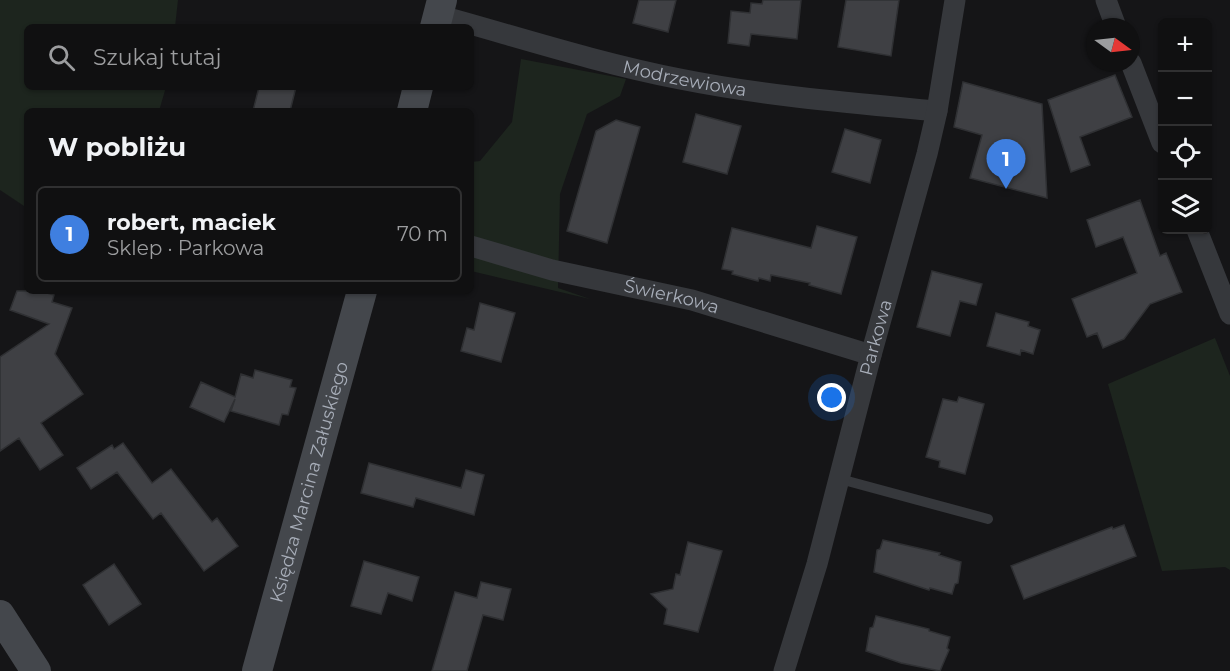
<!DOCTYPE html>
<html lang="pl">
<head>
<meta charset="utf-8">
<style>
  body { margin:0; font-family:Montserrat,sans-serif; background:#1e1e1f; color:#f1f3f6 }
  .controls { position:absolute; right:18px; top:18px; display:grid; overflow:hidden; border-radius:9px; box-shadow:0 2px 4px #0004 }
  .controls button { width:54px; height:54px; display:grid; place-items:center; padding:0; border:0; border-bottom:2px solid #303031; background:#101011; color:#f1f3f6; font:30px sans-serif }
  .compass { position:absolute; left:1086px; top:18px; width:54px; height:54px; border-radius:50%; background:#101011; box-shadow:0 2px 4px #0004; rotate:105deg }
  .you { position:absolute; left:832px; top:398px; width:21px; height:21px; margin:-15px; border:4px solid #fff; border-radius:50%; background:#1a73e8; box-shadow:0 0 0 9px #1a73e833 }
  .badge { display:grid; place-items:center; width:39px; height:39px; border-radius:50%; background:#0b8043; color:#fff; font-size:20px; font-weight:700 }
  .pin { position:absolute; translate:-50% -50px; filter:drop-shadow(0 2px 3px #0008) }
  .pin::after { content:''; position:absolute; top:32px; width:21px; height:18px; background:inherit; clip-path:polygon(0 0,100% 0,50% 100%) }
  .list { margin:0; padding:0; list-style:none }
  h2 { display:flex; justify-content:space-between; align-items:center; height:78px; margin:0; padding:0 24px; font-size:26px }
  h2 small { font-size:20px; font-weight:400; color:#9c9d9f }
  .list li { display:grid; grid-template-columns:39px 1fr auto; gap:18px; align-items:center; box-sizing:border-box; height:96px; margin:0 12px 12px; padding:0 12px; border:2px solid #303031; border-radius:9px }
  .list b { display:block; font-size:22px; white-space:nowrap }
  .list p { margin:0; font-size:20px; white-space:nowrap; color:#9c9d9f }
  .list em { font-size:20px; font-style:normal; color:#9c9d9f }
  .icon { flex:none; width:33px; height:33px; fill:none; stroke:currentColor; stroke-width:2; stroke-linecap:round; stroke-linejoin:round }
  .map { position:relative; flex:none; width:1230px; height:671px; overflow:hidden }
  .search { position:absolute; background:#101011; box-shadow:0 2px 4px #0004; left:24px; top:24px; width:450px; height:66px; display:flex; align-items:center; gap:15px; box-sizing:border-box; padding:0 21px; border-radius:9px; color:#9c9d9f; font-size:22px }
  .panel { position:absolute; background:#101011; box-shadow:0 2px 4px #0004; left:24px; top:108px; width:450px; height:186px; border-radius:9px }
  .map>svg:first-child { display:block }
  .green { fill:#1d251e }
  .building { fill:#3f4044; stroke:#2f3033; stroke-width:1.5 }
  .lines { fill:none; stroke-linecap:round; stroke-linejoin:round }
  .lane { stroke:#36383c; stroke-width:10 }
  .street { stroke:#36383c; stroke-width:21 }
  .secondary { stroke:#44474c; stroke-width:30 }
  .labels { text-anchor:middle; stroke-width:5; stroke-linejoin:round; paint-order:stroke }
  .street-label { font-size:18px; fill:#a7adb8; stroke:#101012 }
</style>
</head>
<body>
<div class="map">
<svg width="1230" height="671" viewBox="0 0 1230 671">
  <rect width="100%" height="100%" fill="#151517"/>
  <path class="green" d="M0,0H178L175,27H27V87H166L159,111H27V208L0,190Z
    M521,59L626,79L620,96L587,114L560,194L558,288L590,299L471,271V162L480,161L512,122Z
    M1215,338L1230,376V570L1225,567L1162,571L1108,384Z"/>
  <path class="building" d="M639,0H676L668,32L633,23Z
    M763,0H801L797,39L751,34L749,46L728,43L731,11L750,13L751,3L762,4Z
    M846,0H899L891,56L838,47Z
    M1115,75L1132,117L1080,137L1090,165L1071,172L1048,100Z
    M963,82L1042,104L1047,198L970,178L982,135L954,127Z
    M259,87H296L290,111H253Z
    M696,114L741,126L727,174L683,162Z
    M616,120L640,127L607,243L567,231L596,131Z
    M845,129L881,140L870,183L832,172Z
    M1140,200L1160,256L1166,253L1182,292L1150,304L1124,339L1103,348L1097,333L1087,337L1072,299L1137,273L1123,237L1096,247L1087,220Z
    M817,226L857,237L841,294L809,285L810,283L771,275L770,281L759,278L758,281L732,274L733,271L722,269L732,228L811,248Z
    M932,271L982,284L976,305L960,301L950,336L917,327Z
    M17,291H40L54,295L52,302L72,308L55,354L83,394L41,423L63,455L40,470L19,438L0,451V357L49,324L10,310Z
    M480,303L515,313L501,362L461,351L467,328L474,330Z
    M996,313L1029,322L1028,326L1040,330L1033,354L1021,350L1020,355L987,346Z
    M255,370L292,380L290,387L296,388L288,415L282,414L279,425L231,411L235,399L224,422L190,407L201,382L235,397L241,374L253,378Z
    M959,397L984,404L965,474L939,467L940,461L926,457L943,399L957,402Z
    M123,443L152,483L171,469L212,522L217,518L238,546L204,571L161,513L153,519L117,472L91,489L77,468L112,445L114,449Z
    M369,463L461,488L466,470L484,475L474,515L416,498L413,507L361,493Z
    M1124,525L1136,556L1024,599L1011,566L1112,527L1113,529Z
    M883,540L940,553L939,555L961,562L958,583L955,584L952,594L930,588L929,590L874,572L877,550L880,549Z
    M688,542L722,551L698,632L664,624L667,609L651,594L673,589L676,574L680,575Z
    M364,561L419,577L412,601L388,593L381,614L351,606Z
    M114,564L141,604L109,625L83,585Z
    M481,582L511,589L503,620L483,615L467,671H432L455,592L477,598Z
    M876,616L929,629V631L950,637L947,648L949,650L940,671L901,663L866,651L870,628L873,627Z"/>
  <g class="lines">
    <path class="lane" d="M840,479L988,519"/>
    <g class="street">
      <path d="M1106,0L1116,27"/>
      <path id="s1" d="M438,15C518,37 598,63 680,79C765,96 851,103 937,111"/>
      <path d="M1131,63L1162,143"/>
      <path d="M1197,230L1230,314"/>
      <path id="s2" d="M471,246L552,270L692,300L871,355"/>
      <path id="s3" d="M784,671L817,564L871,355L927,154L937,111L955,0"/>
    </g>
    <g class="secondary">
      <path d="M435,27L442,0"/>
      <path d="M412,111L418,87"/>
      <path d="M0,615L36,671"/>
      <path id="s4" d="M257,671L362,291"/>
    </g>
  </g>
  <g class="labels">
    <g class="street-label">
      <text dy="6" stroke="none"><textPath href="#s1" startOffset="255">Modrzewiowa</textPath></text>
      <text dy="6" stroke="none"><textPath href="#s2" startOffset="207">Świerkowa</textPath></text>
      <text dy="6" stroke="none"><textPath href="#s3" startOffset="346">Parkowa</textPath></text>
      <text dy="6" stroke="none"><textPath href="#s4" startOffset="196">Księdza Marcina Załuskiego</textPath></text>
    </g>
  </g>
</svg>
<div class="controls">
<button>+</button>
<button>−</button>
<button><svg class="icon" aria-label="locate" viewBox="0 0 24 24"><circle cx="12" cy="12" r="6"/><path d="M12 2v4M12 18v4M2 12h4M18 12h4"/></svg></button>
<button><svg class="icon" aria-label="layers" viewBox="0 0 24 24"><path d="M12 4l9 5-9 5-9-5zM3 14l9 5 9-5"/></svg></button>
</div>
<svg class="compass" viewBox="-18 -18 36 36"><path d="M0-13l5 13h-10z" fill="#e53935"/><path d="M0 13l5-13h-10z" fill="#9c9d9f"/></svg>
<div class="you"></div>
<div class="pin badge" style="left:1006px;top:189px;background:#3f7fe0">1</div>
<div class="search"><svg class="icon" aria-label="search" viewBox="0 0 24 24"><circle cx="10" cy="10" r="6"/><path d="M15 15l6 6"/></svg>Szukaj tutaj</div>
<section class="panel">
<h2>W pobliżu<small></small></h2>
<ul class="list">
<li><span class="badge" style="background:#3f7fe0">1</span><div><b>robert, maciek</b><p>Sklep · Parkowa</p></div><em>70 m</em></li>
</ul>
</section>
</div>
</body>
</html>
